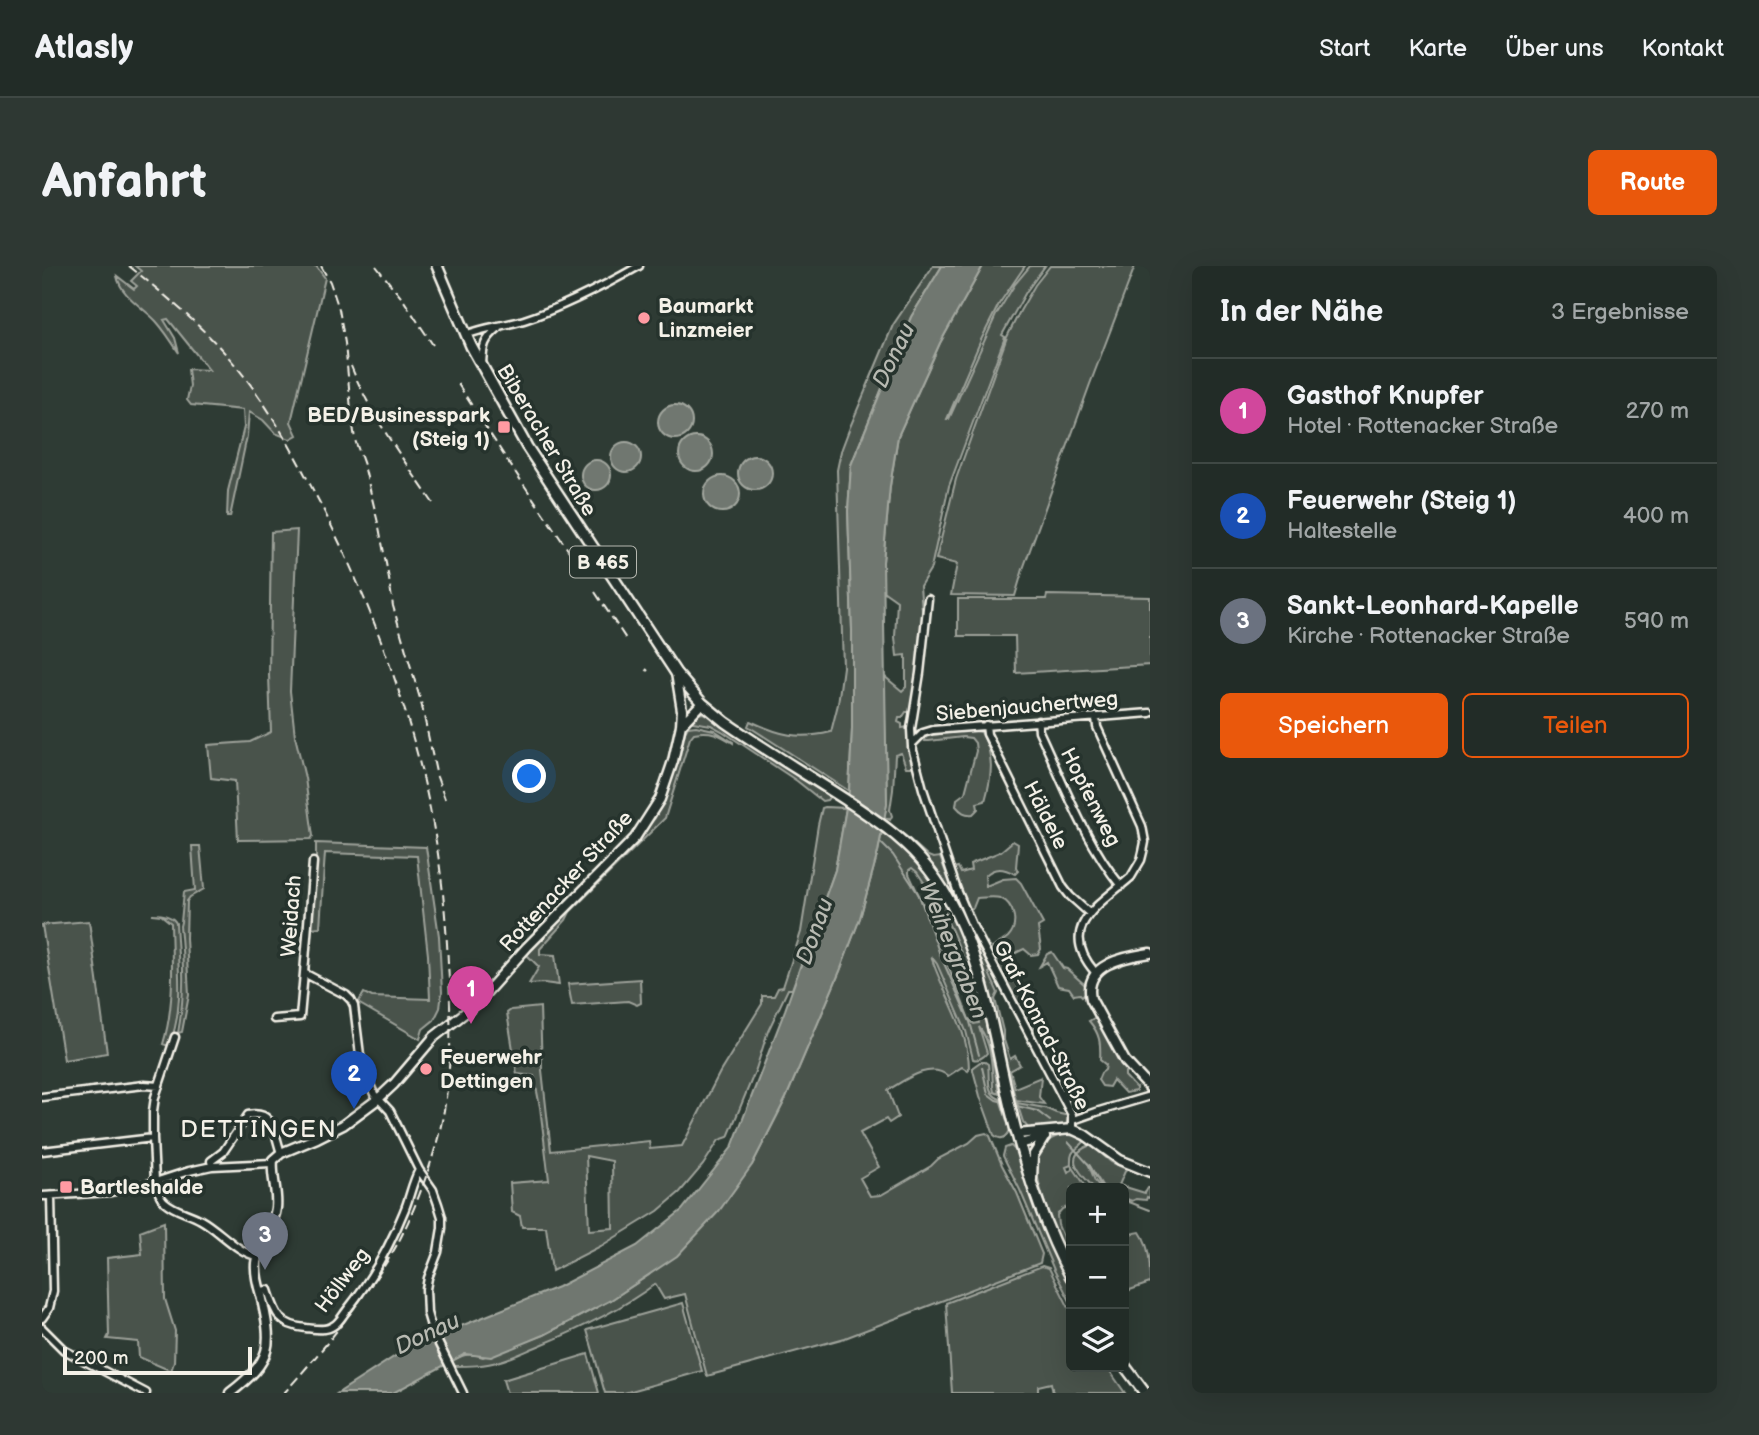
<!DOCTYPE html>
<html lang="de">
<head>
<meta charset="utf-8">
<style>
  body { margin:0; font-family:"Balsamiq Sans",sans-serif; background:#2e3833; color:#f1f3f6 }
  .controls { position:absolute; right:21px; bottom:21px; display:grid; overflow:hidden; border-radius:10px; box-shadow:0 7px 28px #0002 }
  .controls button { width:63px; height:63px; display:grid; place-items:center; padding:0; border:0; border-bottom:2px solid #3f4844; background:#222c27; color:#f1f3f6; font:35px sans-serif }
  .scale { position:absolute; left:21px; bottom:18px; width:189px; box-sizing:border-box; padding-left:7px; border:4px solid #f4f1e8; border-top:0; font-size:19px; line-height:24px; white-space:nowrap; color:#f4f1e8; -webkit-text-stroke:5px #26332d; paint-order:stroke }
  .you { position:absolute; left:488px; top:511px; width:24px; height:24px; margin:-18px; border:5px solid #fff; border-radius:50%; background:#1a73e8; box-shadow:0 0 0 10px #1a73e833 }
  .badge { display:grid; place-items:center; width:46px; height:46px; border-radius:50%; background:#ea580c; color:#fff; font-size:23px; font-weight:700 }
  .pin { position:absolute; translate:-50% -58px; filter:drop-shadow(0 2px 4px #0008) }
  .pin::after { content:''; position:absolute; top:37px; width:24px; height:21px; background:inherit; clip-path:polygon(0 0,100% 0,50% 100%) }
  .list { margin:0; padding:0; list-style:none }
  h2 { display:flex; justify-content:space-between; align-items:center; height:91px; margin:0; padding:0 28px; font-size:30px }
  h2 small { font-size:23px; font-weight:400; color:#a2a7a7 }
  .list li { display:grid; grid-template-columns:46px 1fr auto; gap:21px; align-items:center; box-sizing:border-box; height:105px; padding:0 28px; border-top:2px solid #3f4844 }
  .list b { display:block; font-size:26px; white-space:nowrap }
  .list p { margin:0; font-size:23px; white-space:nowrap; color:#a2a7a7 }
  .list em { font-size:23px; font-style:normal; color:#a2a7a7 }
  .actions { display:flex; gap:14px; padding:21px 28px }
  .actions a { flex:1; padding:16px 0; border:2px solid #ea580c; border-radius:10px; text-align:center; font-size:24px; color:#ea580c }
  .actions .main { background:#ea580c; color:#fff }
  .icon { flex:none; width:38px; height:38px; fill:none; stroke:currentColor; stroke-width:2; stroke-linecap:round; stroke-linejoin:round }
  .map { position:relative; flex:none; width:1108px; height:1127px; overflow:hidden; border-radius:10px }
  header { display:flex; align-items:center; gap:42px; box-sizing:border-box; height:98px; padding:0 35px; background:#222c27; border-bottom:2px solid #3f4844 }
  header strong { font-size:33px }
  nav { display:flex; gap:38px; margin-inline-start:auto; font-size:24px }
  .intro { display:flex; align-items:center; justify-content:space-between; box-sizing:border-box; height:168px; padding:0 42px }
  h1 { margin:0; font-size:49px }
  .button { padding:18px 32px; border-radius:10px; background:#ea580c; color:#fff; font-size:24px; font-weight:700 }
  main { display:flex; gap:42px; padding:0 42px }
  aside { flex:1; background:#222c27; border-radius:10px; box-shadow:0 7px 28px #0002 }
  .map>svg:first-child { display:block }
  .green { fill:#48524c; stroke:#9ea29a; stroke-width:2; fill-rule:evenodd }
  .water { fill:#6f7770; stroke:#a4a8a0; stroke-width:2 }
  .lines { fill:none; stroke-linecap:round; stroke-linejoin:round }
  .stream { stroke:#a4a8a0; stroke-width:2 }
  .street-casing { stroke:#f4f1e8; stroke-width:11 }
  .secondary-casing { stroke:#f4f1e8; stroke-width:13 }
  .primary-casing { stroke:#f4f1e8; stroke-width:14 }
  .street { stroke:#26332d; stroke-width:6 }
  .secondary { stroke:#26332d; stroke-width:8 }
  .primary { stroke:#26332d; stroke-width:9 }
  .rail { stroke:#f4f1e8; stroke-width:2; stroke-dasharray:10 5; stroke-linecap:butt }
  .poi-dot { fill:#ff9aa2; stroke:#26332d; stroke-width:2.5 }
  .labels { text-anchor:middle; stroke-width:7; stroke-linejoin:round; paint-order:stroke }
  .shield { fill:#26332d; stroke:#b6b8b0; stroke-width:2 }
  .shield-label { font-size:19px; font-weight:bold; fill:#f4f1e8 }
  .poi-label { font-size:21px; font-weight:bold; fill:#f4f1e8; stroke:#26332d; text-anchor:start }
  .street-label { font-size:21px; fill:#f4f1e8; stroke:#26332d }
  .water-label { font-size:23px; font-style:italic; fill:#b8bab2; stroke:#26332d }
  .quarter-label { font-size:24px; letter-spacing:2px; fill:#f4f1e8; stroke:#26332d }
</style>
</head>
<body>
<header>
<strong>Atlasly</strong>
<nav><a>Start</a><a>Karte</a><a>Über uns</a><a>Kontakt</a></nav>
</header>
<div class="intro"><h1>Anfahrt</h1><a class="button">Route</a></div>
<main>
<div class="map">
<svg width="1108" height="1127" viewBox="0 0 1108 1127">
  <rect width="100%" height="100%" fill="#2e3b34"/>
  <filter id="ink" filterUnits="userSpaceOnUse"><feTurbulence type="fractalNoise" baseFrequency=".0143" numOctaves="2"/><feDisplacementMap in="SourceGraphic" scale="14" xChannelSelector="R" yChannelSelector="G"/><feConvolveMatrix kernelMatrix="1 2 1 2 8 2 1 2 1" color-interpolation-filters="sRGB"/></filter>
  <g filter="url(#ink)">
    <path class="green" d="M93,0H274L283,12L249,156L255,169L248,173L233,167L221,154L207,146L205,170L188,251H185L186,225L202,161L201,144L149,139L145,134L148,120L146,103L167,104L126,53L122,54L133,72L137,87C130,76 123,65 114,55C101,41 79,30 75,10L92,23L95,20L89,15L99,5Z
      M891,0H900L869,51L809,199L806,245L810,364V463L807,525L706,460L708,455C738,469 756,474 789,466L796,438L801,401L795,204L799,185L808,161L851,59Z
      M941,0H983L957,38L939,74L905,153H907L954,49L973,18L988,0H1003L984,26L960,69L963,71L907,220L889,302L878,320L881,356L869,446H864L860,452H857L856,456L860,458V462L866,461L867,483L871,499L869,501H864L859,487L853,489L851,524L848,544L850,550L848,554L842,551L845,538L842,410L860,425L864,421V389L855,390L853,371L855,335L841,325V296L848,220L856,170L898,77Z
      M1008,0H1093L1048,118L981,303L973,330L909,329L915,298L894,293L914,213L965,71L978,45L993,19Z
      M255,264L248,425L253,470L263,512L271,570L269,573L196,574L193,515L169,512L166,479L208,476L229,466L227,409L229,266Z
      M1005,329L1108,331V399L974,407L973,370H916V333H1004Z
      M661,447L670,451L788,530L785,534L780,535L755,515L680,465L669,459L651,456L650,454C653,449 655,448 661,447Z
      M654,460L672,464L691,476V477C677,468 669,464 652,467L648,472L623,552L528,646L524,654L498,683V688L513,689L517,719L502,717L487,718L497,701L485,689L523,648L557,616L613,552L626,522L643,466L646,461Z
      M928,464L939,466C953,489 950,510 943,535L935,537L936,543L931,548C923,549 919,546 914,540L915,533L923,527L934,485L933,477L929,472L921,471L887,475H883L884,470Z
      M783,541L804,542L793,604L750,723H746L726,765L714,803L686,871L677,874L661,899L638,926L616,945L559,980L510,1005L504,961H480L478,950L470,946L468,917L507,914L498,841L492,810L475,808L465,747L469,744L498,741L500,804L509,885L607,875L608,883L640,880L678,806L720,738V730H732L736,722L741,721L759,666L776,559L780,542ZM544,890L570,895L571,962L547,964Z
      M849,559L865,571L886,590L891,592L898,591L913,631L949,706L947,707L956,727L953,733L961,765V771L968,793L973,790L978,799L968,805L973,822L999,811L997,831L1002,838L974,834C954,766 946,689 909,628C899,611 886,594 872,581C864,574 855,567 849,559Z
      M840,566C926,622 940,735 957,828L952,826L951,821C950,801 950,777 937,761L945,787C942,791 936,795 931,793L924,765L895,698L889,690C900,727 927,762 927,803L926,805L920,801L906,810C888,795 863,814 846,824L856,851L847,857L844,853L818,867L837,901L818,912L828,930L839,929L889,900L896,893L927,877L936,869L944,867L948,870L960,899L975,927L1000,988L998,997L803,1072L665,1110L643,1028L622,1033L613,1018C577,1045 536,1064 494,1081C482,1086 470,1092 458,1095C443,1100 426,1100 410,1100L407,1096C420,1089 427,1086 441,1091L502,1069L569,1034L607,1009L710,899L744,832L798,705L818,652L836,586ZM870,602L875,606C885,621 896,637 904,653C921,685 931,721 937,757L932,758L927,753L888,653L867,608V604Z
      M971,575L976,578L974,601L976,605L973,608C962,602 952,600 943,610L944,620L961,613L974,612L979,617L1001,658L996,661L999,683L996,688L989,689L982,683L961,693C971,713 993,744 992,767L964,715L950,695L951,692L947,684C953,680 960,676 966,671C977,660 973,638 958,632C951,630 942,632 935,632L931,642L927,643L911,602L916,601L919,607L929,604L928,598L958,586Z
      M274,577L384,581L397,670L400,726L398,742L392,754L381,763L378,773L316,737L322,727L330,731L388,733L386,689L375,590L283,587L278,661L269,662L274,609Z
      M150,580H158L162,623L148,631L145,635L144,672L147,729L140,766L136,767C143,728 142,700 138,660L139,656L142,626L153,624Z
      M110,648C119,648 130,649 134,657C136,698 143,742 127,780L121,778C133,739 130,697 129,657L119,649Z
      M47,655L65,787L22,794L0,659Z
      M1010,686L1021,702L1025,703L1043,719V727L1040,730L1038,728L1032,729L1027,722L1016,720L1005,696L998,700L1005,688Z
      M598,713L599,737L595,739L586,735L530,739L526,718Z
      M1054,751L1075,788L1086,804L1083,806V810L1094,822V825L1083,827L1071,814L1067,821L1060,820L1056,814L1059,807L1063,804L1064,799L1058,794C1059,777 1058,768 1047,755Z
      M938,796H943L946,798C948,812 943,827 958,833L968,864C965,872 958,875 952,869L938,830L931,804V801Z
      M975,837L1003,842L1014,847L1027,850L1024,859L1020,860L987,863L981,856Z
      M1021,869C1029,869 1038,868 1042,876C1033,886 1028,883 1029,899L1024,901L1026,906L1030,904V900L1045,922H1029V939L1020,943L1015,949L1016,959L1029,990V1002C1019,981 987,909 996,888C1000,877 1010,871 1021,869Z
      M1049,879L1069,896L1084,903L1077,919L1103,927L1106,922H1108V932L1105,931L1104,934L1094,933L1090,935L1082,932V922H1064L1061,921L1046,897L1053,915L1059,922H1052C1038,907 1019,890 1049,879Z
      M969,880L974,885L989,929L1029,1020V1037L1012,1004L978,924L961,890L963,882Z
      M122,956L123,1033L133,1065L132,1096L129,1105L97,1091L96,1076L65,1073L67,1069L65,992L100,988L98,965Z
      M1098,966C1108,981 1108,997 1108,1017L1082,1026V969Z
      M1000,1000L1007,1002L1029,1046V1101H1065L1083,1127H1011L1009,1117L996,1120V1127H910L904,1037Z
      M641,1037L660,1105L582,1127H563L545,1064Z
      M546,1088L557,1127H465L461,1114Z"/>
    <path class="water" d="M900,0H941L898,77L856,170L848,220L841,296L845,538L836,586L818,652L798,705L744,832L710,899L677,945L635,990L569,1034L502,1069L449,1091L423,1088L351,1127H296L369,1080L516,1021L595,980L640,944L690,881L743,744L793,604L807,525L810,463V364L806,245L809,199L869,51Z
      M616 156a17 17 0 1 1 34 0a17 17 0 1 1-34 0Z
      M637 188a17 17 0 1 1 34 0a17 17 0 1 1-34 0Z
      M569 191a15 15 0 1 1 30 0a15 15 0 1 1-30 0Z
      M696 207a17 17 0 1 1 34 0a17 17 0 1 1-34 0Z
      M539 209a15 15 0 1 1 30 0a15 15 0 1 1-30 0Z
      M662 228a18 18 0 1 1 36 0a18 18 0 1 1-36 0Z"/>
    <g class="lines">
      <path class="stream" d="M838,576L851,589L877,629L897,686L928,756L937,789
        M940,801L946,828L954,834L962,836
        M971,839L995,845L1008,855
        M1026,876L1048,900L1060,922
        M1082,934L1108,944
        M0,1126L1,1127"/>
      <defs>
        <path id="street" d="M424,69C442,61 463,60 482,54C522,41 560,21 597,0
          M440,98C441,79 442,74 456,62
          M886,333L878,407L869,463L870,481L881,523L915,624L930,659L1030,849V863
          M996,455L997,465C1021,516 1043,576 1079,620
          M944,459L945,468L1021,621L1028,630L1047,647
          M870,478L881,467L891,464L1108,447
          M271,596L262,707L304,729L309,734L312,740L318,789L329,821L332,828L348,845L377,904L391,924L396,938L400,951V962L396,986L386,1012L384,1023L385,1047L390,1064L421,1127
          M1053,706C1014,661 1057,639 1089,611L1099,594L1101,586L1103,576L1100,560L1055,461L1054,451
          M232,753L258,751L262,707
          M133,771L113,831L111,845V872L113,916C116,924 117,931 123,936C133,945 147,947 159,954C177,964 196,987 215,990
          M0,831L102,819L117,820
          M1031,854L1054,846L1108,830
          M0,885L111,872
          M170,900L169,895L181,886L206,849C233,844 232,868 239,887
          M0,930L69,926L113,916L147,905L170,900L230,897
          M218,1025L226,1024C234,1048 236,1059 264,1062C273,1063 284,1065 291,1060C297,1057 301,1049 305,1044C329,1014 348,980 362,945C368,931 370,917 377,904
          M0,1052L7,1042L11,1025L9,930
          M0,1062L22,1084L104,1127"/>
        <path id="secondary" d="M639,459L660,437
          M1108,687C1082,691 1041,698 1049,733L1083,795L1108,822
          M975,868L1030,863L1043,869L1078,894L1108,906
          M978,878L1003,871
          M990,913L991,890L1002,872
          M188,1127C231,1094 231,1080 219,1029C216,1019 213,1008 214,997C216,977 232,962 234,942C236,926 229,910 231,894L239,887L275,872L301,859L336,833L352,818L392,771L433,739L485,681L593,572L618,533L631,495L639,459L640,444L634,407"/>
        <path id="primary" d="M395,0L429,80L485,181L634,407L660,437L683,456C723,484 764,508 804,534C831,552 857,569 879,594C938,661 948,757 968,841C982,899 1001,959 1029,1011
          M1082,1099L1103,1127"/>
      </defs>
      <use href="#street" class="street-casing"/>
      <use href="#secondary" class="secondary-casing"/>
      <use href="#primary" class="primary-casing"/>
      <use href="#street" class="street"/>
      <use href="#secondary" class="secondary"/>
      <use href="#primary" class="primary"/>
      <path class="rail" d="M87,0C133,37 179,76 213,125C239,161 259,201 280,241C331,342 372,452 392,564C400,608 404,652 406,697C410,760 411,825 392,886C383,916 371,947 357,975C348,992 337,1008 326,1023C300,1060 272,1094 242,1127
        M279,0L288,16L297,43L303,77L309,144L313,174L322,199L337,261L347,313L351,340L379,436L395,511L403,533
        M334,0L362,35L391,79
        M309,100C329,150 361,193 391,237
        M416,118L465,194L531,291
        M553,326L584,373
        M604,403L606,405"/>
    </g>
  </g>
  <g class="poi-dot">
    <circle cx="602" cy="52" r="7"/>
    <rect x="455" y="154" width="14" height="14" rx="3.5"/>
    <circle cx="384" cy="803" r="7"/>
    <rect x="17" y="914" width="14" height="14" rx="3.5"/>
  </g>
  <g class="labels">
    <rect class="shield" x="528" y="280.5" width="66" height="31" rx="5"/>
    <g class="shield-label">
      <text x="561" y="303">B 465</text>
    </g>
    <g class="poi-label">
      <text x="616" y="47">Baumarkt<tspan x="616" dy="24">Linzmeier</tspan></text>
      <text x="448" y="156" text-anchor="end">BED/Businesspark<tspan x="448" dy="24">(Steig 1)</tspan></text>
      <text x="398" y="798">Feuerwehr<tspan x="398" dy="24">Dettingen</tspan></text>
      <text x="38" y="928">Bartleshalde</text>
    </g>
    <g class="street-label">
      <text transform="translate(505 174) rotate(59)" y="7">Biberacher Straße</text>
      <text transform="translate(985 440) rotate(-5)" y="7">Siebenjauchertweg</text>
      <text transform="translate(1049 531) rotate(63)" y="7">Hopfenweg</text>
      <text transform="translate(1004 549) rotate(63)" y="7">Häldele</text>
      <text transform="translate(524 615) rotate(-47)" y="7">Rottenacker Straße</text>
      <text transform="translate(249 650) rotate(-86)" y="7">Weidach</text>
      <text transform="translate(1000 759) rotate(63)" y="7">Graf-Konrad-Straße</text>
      <text transform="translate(300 1014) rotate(-53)" y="7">Höllweg</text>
    </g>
    <g class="water-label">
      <text transform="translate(851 89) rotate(-64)" y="8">Donau</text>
      <text transform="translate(772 665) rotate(-70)" y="8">Donau</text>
      <text transform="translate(912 684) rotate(68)" y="8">Weihergraben</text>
      <text transform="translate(385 1067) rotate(-25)" y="8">Donau</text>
    </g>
    <g class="quarter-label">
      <text x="217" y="871">DETTINGEN</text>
    </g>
  </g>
</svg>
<div class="controls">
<button>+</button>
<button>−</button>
<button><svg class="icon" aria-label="layers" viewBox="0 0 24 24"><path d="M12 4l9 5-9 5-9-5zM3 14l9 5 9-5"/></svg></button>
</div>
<div class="scale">200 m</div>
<div class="you"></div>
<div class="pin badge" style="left:429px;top:758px;background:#d1479c">1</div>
<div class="pin badge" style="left:312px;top:843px;background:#1a4fb4">2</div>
<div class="pin badge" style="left:223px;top:1004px;background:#6b7280">3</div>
</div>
<aside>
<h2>In der Nähe<small>3 Ergebnisse</small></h2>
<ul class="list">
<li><span class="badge" style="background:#d1479c">1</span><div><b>Gasthof Knupfer</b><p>Hotel · Rottenacker Straße</p></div><em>270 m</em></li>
<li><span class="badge" style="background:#1a4fb4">2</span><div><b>Feuerwehr (Steig 1)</b><p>Haltestelle</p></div><em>400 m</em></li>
<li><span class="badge" style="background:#6b7280">3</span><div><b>Sankt-Leonhard-Kapelle</b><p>Kirche · Rottenacker Straße</p></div><em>590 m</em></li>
</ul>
<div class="actions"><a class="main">Speichern</a><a>Teilen</a></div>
</aside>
</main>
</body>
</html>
